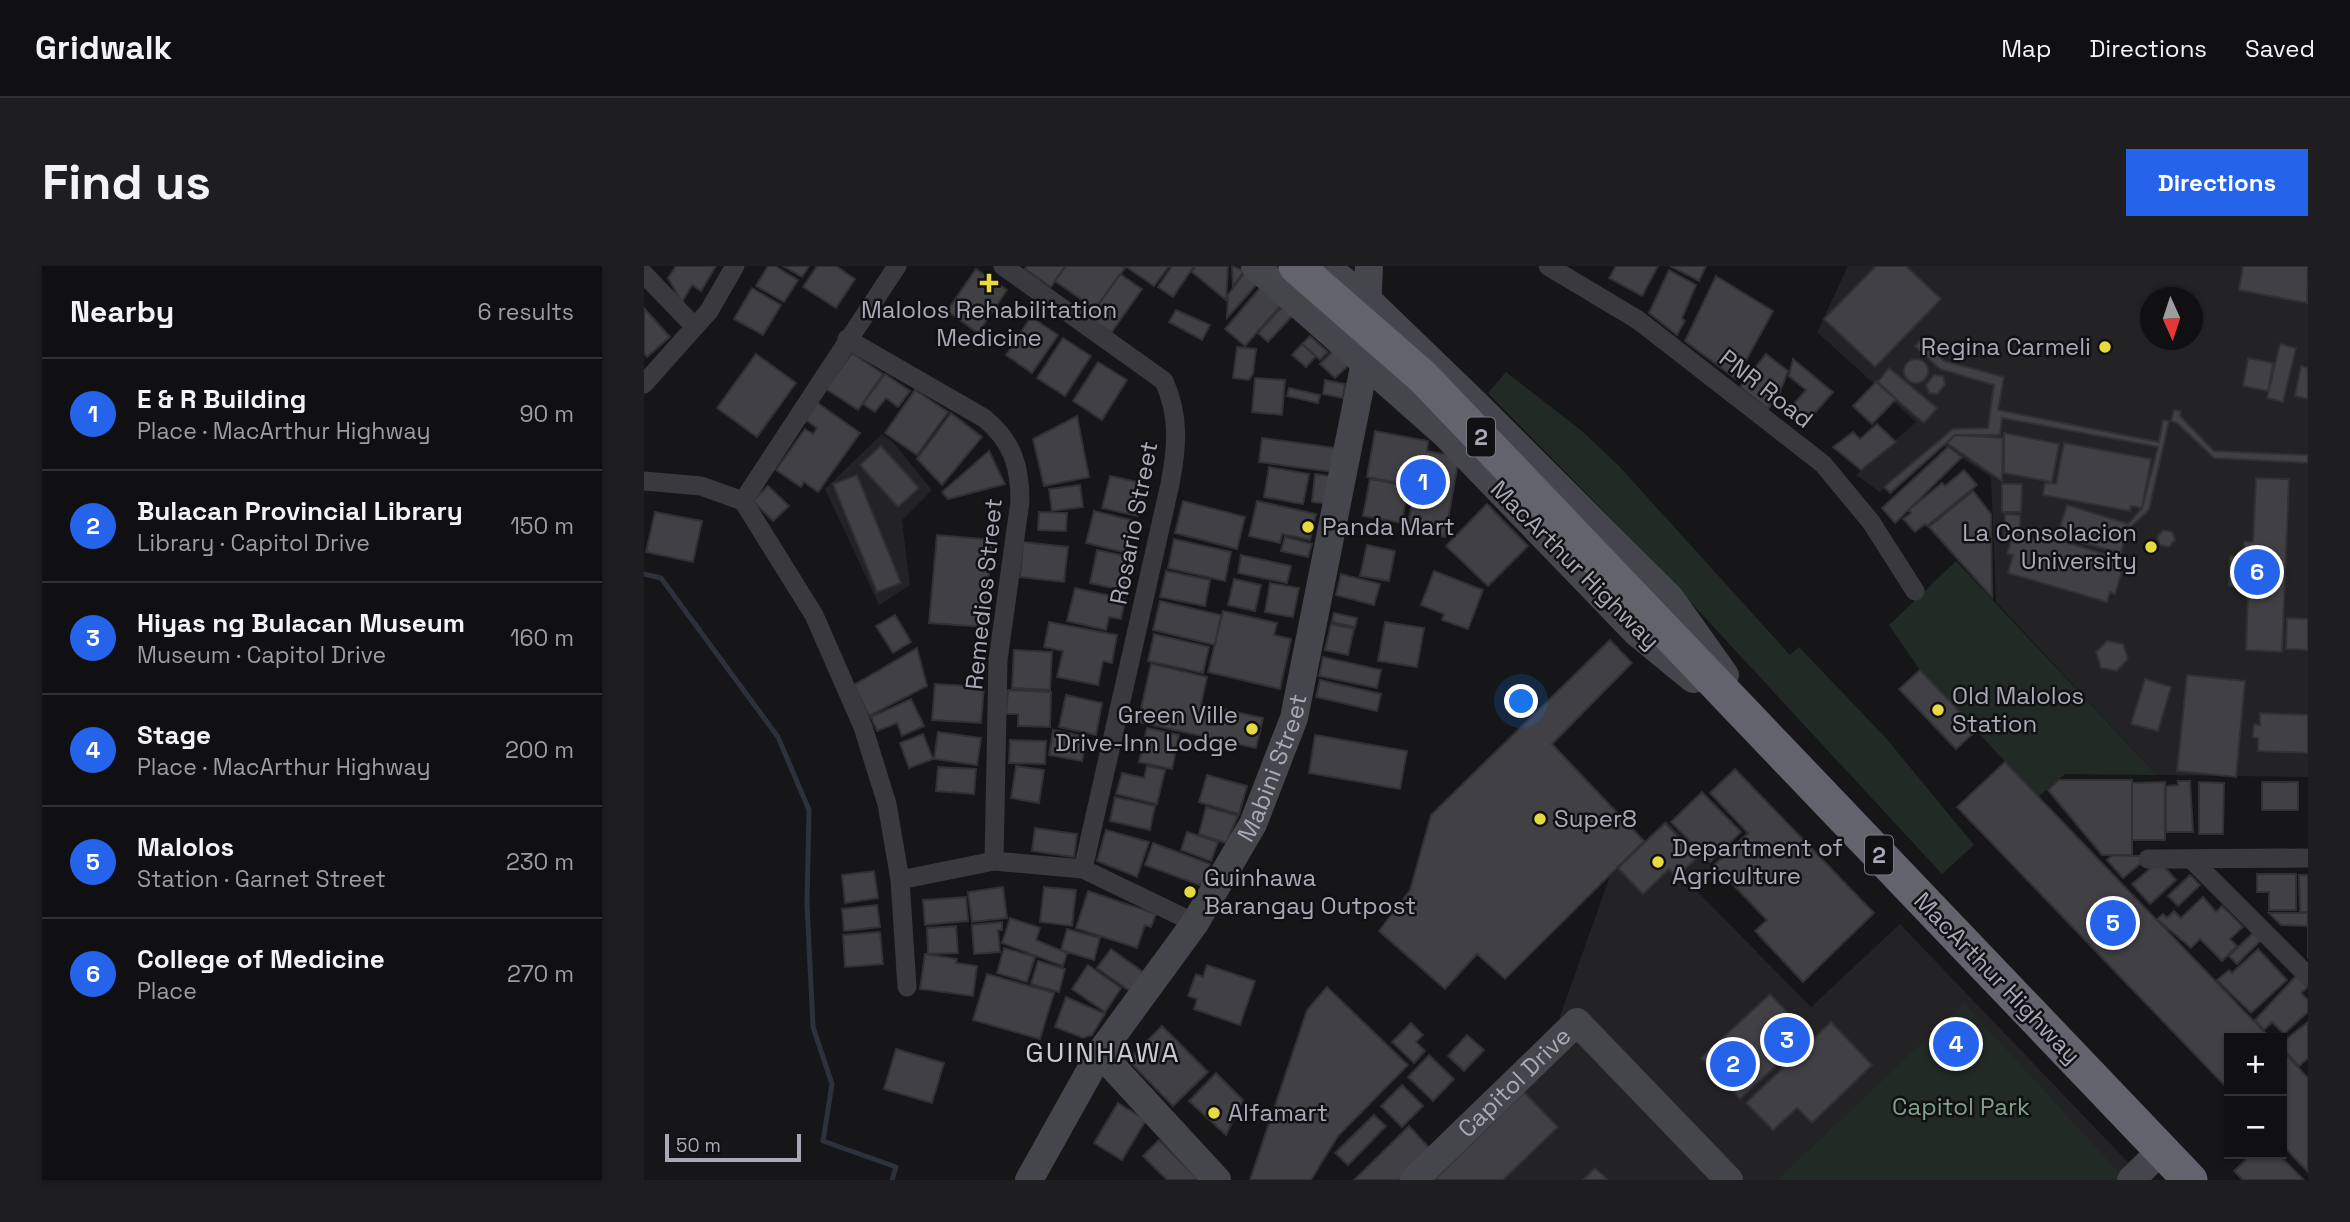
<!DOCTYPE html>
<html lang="en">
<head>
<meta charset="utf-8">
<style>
  body { margin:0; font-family:"Space Grotesk",sans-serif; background:#1e1e20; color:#f1f3f6 }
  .controls { position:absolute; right:21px; bottom:21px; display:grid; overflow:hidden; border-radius:0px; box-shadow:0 2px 5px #0004 }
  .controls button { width:63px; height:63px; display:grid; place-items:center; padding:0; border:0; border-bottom:2px solid #303032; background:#101012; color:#f1f3f6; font:35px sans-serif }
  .compass { position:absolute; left:1496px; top:21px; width:63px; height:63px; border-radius:50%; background:#101012; box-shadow:0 2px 5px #0004; rotate:177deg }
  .scale { position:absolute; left:21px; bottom:18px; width:136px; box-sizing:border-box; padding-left:7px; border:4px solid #a9a9b7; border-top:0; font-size:19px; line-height:24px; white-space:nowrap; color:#a9a9b7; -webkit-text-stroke:5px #111113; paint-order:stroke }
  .you { position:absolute; left:878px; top:436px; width:24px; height:24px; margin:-18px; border:5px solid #fff; border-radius:50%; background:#1a73e8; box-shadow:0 0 0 10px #1a73e833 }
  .badge { display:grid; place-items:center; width:46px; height:46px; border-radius:50%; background:#2563eb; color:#fff; font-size:23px; font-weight:700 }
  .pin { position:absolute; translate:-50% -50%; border:4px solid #fff; box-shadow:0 2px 7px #0006 }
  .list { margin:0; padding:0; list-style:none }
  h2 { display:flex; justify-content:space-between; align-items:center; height:91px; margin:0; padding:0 28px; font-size:30px }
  h2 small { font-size:23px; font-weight:400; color:#9c9d9f }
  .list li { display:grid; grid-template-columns:46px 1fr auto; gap:21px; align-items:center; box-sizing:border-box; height:112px; padding:0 28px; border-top:2px solid #303032 }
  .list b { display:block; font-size:26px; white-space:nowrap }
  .list p { margin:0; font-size:23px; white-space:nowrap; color:#9c9d9f }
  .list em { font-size:23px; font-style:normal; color:#9c9d9f }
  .map { position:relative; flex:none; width:1664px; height:914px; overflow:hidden; border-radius:0px }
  header { display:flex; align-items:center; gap:42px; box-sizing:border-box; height:98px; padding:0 35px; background:#101012; border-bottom:2px solid #303032 }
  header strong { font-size:33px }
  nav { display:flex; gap:38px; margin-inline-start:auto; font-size:24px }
  .intro { display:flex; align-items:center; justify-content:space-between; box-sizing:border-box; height:168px; padding:0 42px }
  h1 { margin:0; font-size:49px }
  .button { padding:18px 32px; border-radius:0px; background:#2563eb; color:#fff; font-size:24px; font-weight:700 }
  main { display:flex; gap:42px; padding:0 42px }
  aside { flex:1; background:#101012; border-radius:0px; box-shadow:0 2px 5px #0004 }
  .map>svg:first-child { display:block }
  .built { fill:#232225; fill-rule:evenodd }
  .green { fill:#222a25 }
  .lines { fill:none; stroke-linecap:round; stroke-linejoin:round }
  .stream { stroke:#2d313b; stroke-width:5 }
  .building { fill:#414045; stroke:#313033; stroke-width:2 }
  .street { stroke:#3a393e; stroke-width:19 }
  .secondary { stroke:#45454c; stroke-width:28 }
  .highway { stroke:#63636d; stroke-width:35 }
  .highway-bridge { stroke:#63636d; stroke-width:35 }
  .poi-dot { fill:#e6da3f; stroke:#111113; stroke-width:2.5 }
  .labels { text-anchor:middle; stroke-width:5; stroke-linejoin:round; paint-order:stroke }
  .shield { fill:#111113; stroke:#7b7b86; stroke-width:2 }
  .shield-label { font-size:23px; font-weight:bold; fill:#a9a9b7 }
  .poi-label { font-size:24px; fill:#a9a9b7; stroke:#111113; text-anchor:start }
  .street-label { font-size:24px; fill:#a9a9b7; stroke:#111113 }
  .park-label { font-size:24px; fill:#81a18b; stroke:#111113 }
  .quarter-label { font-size:28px; letter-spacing:2px; fill:#c9c9d3; stroke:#111113 }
</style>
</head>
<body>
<header>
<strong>Gridwalk</strong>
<nav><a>Map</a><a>Directions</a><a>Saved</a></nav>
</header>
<div class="intro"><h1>Find us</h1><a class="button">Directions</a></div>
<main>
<aside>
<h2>Nearby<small>6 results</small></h2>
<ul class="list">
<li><span class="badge">1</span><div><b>E &amp; R Building</b><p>Place · MacArthur Highway</p></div><em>90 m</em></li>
<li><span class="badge">2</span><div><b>Bulacan Provincial Library</b><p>Library · Capitol Drive</p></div><em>150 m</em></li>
<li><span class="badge">3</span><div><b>Hiyas ng Bulacan Museum</b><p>Museum · Capitol Drive</p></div><em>160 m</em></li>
<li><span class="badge">4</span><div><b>Stage</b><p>Place · MacArthur Highway</p></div><em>200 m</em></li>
<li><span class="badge">5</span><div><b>Malolos</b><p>Station · Garnet Street</p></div><em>230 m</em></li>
<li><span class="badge">6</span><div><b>College of Medicine</b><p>Place</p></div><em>270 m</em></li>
</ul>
</aside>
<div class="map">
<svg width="1664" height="914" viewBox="0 0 1664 914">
  <rect width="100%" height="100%" fill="#161618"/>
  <path class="built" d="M1204,0H1664V511L1513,509L1352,336L1347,211L1294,176L1236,226L1212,209L1272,156L1173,66ZM1506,32H1548V74H1506Z
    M238,168L249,176L288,224L258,254L266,319L235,339L181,223Z
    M1023,555L1069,602L1050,622L1167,741L1256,658L1501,914H784L899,798L966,610Z"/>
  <path class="green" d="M862,106L938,165L975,200L1146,389L1155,381L1241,471L1330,579L1298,608L1003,289L844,127Z
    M1312,295L1513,509L1421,508L1394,531L1276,404L1245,359Z
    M1320,737L1482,914H1133Z"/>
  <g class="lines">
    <path class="stream" d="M0,308L17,312L134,471L165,544L163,638L169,761L188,818L179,875L252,901L248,914"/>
  </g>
  <path class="building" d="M32,0H72L57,25L48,19L38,36L24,12Z
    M124,0H131L154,14L140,36L112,20Z
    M139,0H165L158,11Z
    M173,0H192L211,13L192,42L159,21Z
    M383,0H421L407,21L381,3Z
    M422,0H477L481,2L451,43L411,15Z
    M481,0H525L510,20Z
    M528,0H550L529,31L514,21Z
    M552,0H584L582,34L548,6Z
    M588,0L600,5L589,20Z
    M972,0H1014L998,30L965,12Z
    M1026,0H1062L1055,15Z
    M1232,0H1262L1297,33L1231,101L1180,53Z
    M1599,0H1664L1663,37L1595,24Z
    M332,3L363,24L334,67L303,45Z
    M1025,4L1052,19L1038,52L1041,55L1033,69L1005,47Z
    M601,6L614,17L583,52L584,29Z
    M476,8L498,23L467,67L440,48L446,39L451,43Z
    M1072,10L1129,45L1092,113L1041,75Z
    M108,22L137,39L119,69L90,53Z
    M616,22L637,39L601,80L581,63Z
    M638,41L648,50L624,76L614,67Z
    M0,42L26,71L3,91L0,87Z
    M532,44L566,59L558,74L525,56Z
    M387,51L414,69L388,107L362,89Z
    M666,70L684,86L676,94L658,78Z
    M419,72L447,90L421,130L393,112Z
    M1277,74L1300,95L1360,111L1354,144L1515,176L1519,154L1525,155L1505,244L1481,266L1484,258L1498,242L1514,181L1358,152L1356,169H1311L1246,227L1240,221L1309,163L1344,162L1350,119L1296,103L1271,80Z
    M658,78L672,90L662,101L648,89Z
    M1636,78L1652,82L1639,136L1623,132Z
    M593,81L612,83L609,108L605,114L589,112Z
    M690,84L705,99L691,112L676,98Z
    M208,87L239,108L214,144L182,123Z
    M112,88L152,117L113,171L73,142Z
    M1122,88L1144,105L1135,128L1124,143L1096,121Z
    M1604,92L1629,97L1624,125L1599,120Z
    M1149,93L1189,126L1164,155L1147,141L1162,124L1145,110Z
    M1260 105a12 12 0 1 1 24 0a12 12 0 1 1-24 0Z
    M454,96L483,114L458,154L429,135Z
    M1657,100L1664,102V133L1651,130Z
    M1245,102L1293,142L1280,157L1233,117Z
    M241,108L266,125L254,141L242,132L231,146L219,138Z
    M1290,109L1299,110L1301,119L1293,128L1285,127L1282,119Z
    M611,112L641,114L638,149L608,146Z
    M681,114L701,118L699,132L679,128Z
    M1233,115L1252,133L1228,158L1209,140Z
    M645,122L676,129L674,137L643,130Z
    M271,124L304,146L273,189L241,167Z
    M171,135L216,167L174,226L160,216L157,221L132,204L161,163L169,168L173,162L159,152Z
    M1530,144L1537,145L1536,150L1570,185L1664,189V197L1570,192L1533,157L1527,155Z
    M307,147L338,171L298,219L273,193Z
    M433,150L445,211L400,220L389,173Z
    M1233,158L1252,176L1217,204L1189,181L1209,166L1216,173Z
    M731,165L784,175L783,185L815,191L801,271L763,264L771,220L723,211Z
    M1360,167L1415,178L1408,216L1360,207Z
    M1311,169L1359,172L1358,215L1303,177Z
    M618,172L692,182L688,206L615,196Z
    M1420,177L1507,193L1498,242L1487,240L1486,245L1399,229L1401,217L1412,218Z
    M237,180L275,222L254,241L216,199Z
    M1304,181L1318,191L1251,257L1238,242Z
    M345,185L361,218L304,233L298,226Z
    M625,201L665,208L659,238L620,231Z
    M1320,204L1333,219L1283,260L1281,258L1271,266L1259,253L1267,247L1265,244L1298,217L1301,220Z
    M671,208L686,210L684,238L668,236Z
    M213,209L257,317L233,326L189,218Z
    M466,210L498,217L495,230L499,231L494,250L458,242Z
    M1612,212L1645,213L1638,386L1602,384L1604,321L1585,320L1586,290L1599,291L1600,275L1609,276Z
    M726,213L764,220L758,257L719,250Z
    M1358,218H1378L1377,246H1358Z
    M436,219L439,241L408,245L405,223Z
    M124,220L145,240L129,255L109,235Z
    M1329,225L1347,248L1348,331L1285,261Z
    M539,235L601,251L593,283L531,267Z
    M613,235L672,248L666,274L638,268L636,277L605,270Z
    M843,238L884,280L844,320L802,280Z
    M1423,239L1484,258L1477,287L1413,270Z
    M450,245L491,255L483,287L442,277Z
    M11,246L58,255L49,296L2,286Z
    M395,246L423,247L422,265L394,264Z
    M1361,248L1376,249V268L1397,275L1399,269L1476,293L1473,304L1478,305L1471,328L1466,326L1463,336L1364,307L1369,289L1363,288L1368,272H1360Z
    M1519,264L1528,266L1531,274L1525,281L1516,279L1513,271Z
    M293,269L348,274L340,361L285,357Z
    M641,271L668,278L664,291L637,285Z
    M530,273L587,286L581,315L524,302Z
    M379,276L424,281L420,316L376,311Z
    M723,279L751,285L745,315L716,310Z
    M453,284L490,292L483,325L446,317Z
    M597,289L647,300L643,317L594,307Z
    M522,305L566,314L561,340L516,331Z
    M790,305L839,324L824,363L798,354L800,348L777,339Z
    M697,308L736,318L730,339L692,329Z
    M590,313L617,319L611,345L584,339Z
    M626,317L655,322L649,351L621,346Z
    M431,322L481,333L477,353L465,351L462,364L423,355Z
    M516,335L577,349L571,379L509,364Z
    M579,345L633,357L630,369L647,373L636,423L564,406Z
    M690,347L713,352L711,361L688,356Z
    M251,349L267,376L249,387L232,360Z
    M1643,352L1664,353V384L1642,383Z
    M405,356L473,369L468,397L459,395L454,419L413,411L419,385L400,381Z
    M741,356L780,362L773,401L734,395Z
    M687,358L710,363L704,389L681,384Z
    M510,368L565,381L559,407L504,395Z
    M966,374L988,397L908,478L1000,575L861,713L833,688L801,723L735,665L766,624L787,549Z
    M1463,375L1479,378L1484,393L1473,405L1457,402L1452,386Z
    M273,382L283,420L225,450L210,419Z
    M370,384L408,386L406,424L368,422Z
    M679,391L737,404L733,422L675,410Z
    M507,398L563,411L557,438L619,452L612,482L494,456Z
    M1276,404L1333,464L1312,483L1255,423Z
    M1543,409L1601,415L1592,511L1533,505Z
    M1501,413L1527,421L1514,465L1487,458Z
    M676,414L737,428L733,445L672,431Z
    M291,418L340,421L337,457L288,454Z
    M364,424L407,426L406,461L374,460V448H362Z
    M422,429L458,437L452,469L415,461Z
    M267,433L280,460L258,470L253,457L233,465L227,451Z
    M1616,447L1664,449V487L1614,485V472L1609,471L1610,458L1616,459Z
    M503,462L535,469L528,503L495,496Z
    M409,464L443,471L438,495L405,489Z
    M294,466L337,472L333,499L290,493Z
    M279,468L289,493L265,502L256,477Z
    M671,469L763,485L756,523L665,507Z
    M366,474L402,475L401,498L365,497Z
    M1361,496L1626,772H1585V824L1313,541Z
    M372,500L400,504L395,537L367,532Z
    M503,500L521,504L513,538L472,528L478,507L500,512Z
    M294,501L332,503L330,528L292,525Z
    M1091,503L1230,647L1159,716L1111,665L1123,654L1070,599L1104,567L1066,527Z
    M563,509L603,520L595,548L555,536Z
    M1415,514H1488V589H1458L1404,524Z
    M1534,515H1546L1549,566H1522V520L1534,519Z
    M1521,516V574H1488V517Z
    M1555,516L1580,517L1579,568H1555Z
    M1618,516H1654V544H1618Z
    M1058,526L1097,566L1066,596L1027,556Z
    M471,531L511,540L506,564L466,555Z
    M562,541L594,550L582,577L555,568Z
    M1021,557L1054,591L1032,611L1025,603L999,628L974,602Z
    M391,562L433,568L430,591L388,585Z
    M462,564L505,576L493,611L453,595Z
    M543,566L574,576L567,595L537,584Z
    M509,577L566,598L558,620L501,599Z
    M1468,589L1496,590V598L1479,612L1463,594Z
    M1515,595L1532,614L1506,638L1488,618Z
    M230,605L234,632L201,637L198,609Z
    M1613,608H1652V644H1625V626H1613Z
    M1546,609L1556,619L1534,640L1524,630Z
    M1655,609H1664V646H1656Z
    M359,621L363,652L328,656L324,626Z
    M400,621L432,624L428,660L396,656Z
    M444,625L512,648L507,661L501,659L493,682L432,662Z
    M322,631L324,655L281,659L279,634Z
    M1559,631L1572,646L1578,640L1599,661L1586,673L1593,680L1578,695L1556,673L1547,682L1513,653L1519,648L1523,652L1530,645L1537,652Z
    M233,639L236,661L200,665L198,643Z
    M1625,647H1664V692V660L1637,659Z
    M366,652L396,662L392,674L423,687L419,700L358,677Z
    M358,656V664H354L356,686L330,688L328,659Z
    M312,660L314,687L284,688L283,662Z
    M423,663L456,672L450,694L417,684Z
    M236,666L239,698L201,701L199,669Z
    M1610,666L1617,674L1593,698L1585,690Z
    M360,682L391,691L383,716L353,707Z
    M467,683L499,706L486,725L453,702Z
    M1614,683L1643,714L1607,747L1573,714L1585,704L1588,707Z
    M281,688L313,693L312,697L333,700L329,730L276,723Z
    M394,695L421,703L415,726L387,718Z
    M444,699L477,722L461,746L428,723Z
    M563,699L611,715L596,759L550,743L553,733L544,730L552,708L559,711Z
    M343,708L410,727L396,773L329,754Z
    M1652,710L1664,721L1657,727L1664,734V746L1640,768L1628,756L1620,764L1611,754Z
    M683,721L764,799L694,870L667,914H606L663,744Z
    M1126,728L1165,769L1096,833L1057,792Z
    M422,731L461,748L448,769L439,772L411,761Z
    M1187,756L1228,799L1168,857L1153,842L1129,864L1102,837Z
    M1313,756L1321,759L1330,769L1331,788L1318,799L1303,795L1298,790L1293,776L1301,760Z
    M1664,756V792L1655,800L1638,782V776Z
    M767,757L779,769L772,776L781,785L770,797L748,776Z
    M518,760L564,806L529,840L484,794Z
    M823,769L840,784L820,805L804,790Z
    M252,783L300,797L288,837L240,823Z
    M1638,784L1664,812V906L1638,879Z
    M785,789L810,813L789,835L764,811Z
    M572,807L599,834L582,869L545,835Z
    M758,819L779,840L758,861L737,840Z
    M880,826L914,861L859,914H790Z
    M474,837L502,854L478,894L450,877Z
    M730,849L742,860L704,899L691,887Z
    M765,860L787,884L755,914H710Z
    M515,874L555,914H523L499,890Z
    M1608,888H1634L1660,914H1599L1590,905Z
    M951,902L964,914H939Z"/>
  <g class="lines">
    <path class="street" d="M359,0L520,115C536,151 533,181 526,218L439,603
      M904,0L994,54L1179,198L1227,256L1271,325
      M0,8L51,61
      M203,73L340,152C368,175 376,199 376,235L354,394L350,595
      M0,118L65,45L91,0
      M0,215L57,220L99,235L170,349L219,461L243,538L256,614L263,721
      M99,235L253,0
      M1504,593L1664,592
      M1547,593L1664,710
      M256,614L350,595L439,603L551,657"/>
    <g class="secondary">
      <path d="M611,0L801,168L993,367L1049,413"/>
      <path d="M681,0L722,32L833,139L1027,333L1081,409"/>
      <path d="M456,787L573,914"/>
      <path id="s1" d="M385,914L456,787L551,657L609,558L650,452L721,96L725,0"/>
      <path id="s2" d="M770,914L933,756L1085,914"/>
      <path d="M1487,914L1518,884"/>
    </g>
    <path class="highway" d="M1011,354L1546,914"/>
    <path class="highway-bridge" d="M652,0L779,111L1011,354"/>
  </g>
  <g class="poi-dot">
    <path d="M341.5 6.5h7v7h7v7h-7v7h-7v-7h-7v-7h7z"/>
    <circle cx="1461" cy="81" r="7"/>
    <circle cx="664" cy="261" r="7"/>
    <circle cx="1507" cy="281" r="7"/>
    <circle cx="1294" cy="444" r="7"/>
    <circle cx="608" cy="463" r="7"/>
    <circle cx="896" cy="553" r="7"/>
    <circle cx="1014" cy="596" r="7"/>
    <circle cx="546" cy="626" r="7"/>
    <circle cx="570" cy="847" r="7"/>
  </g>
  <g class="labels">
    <g class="shield">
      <rect x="823" y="151.5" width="28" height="39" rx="5"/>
      <rect x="1221" y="569.5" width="28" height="39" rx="5"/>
    </g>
    <g class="shield-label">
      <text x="837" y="179">2</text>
      <text x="1235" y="597">2</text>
    </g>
    <g class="poi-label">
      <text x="345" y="52" text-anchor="middle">Malolos Rehabilitation<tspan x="345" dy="28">Medicine</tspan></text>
      <text x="1447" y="89" text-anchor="end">Regina Carmeli</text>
      <text x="678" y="269">Panda Mart</text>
      <text x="1493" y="275" text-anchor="end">La Consolacion<tspan x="1493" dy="28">University</tspan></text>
      <text x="1308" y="438">Old Malolos<tspan x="1308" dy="28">Station</tspan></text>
      <text x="594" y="457" text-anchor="end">Green Ville<tspan x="594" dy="28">Drive-Inn Lodge</tspan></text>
      <text x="910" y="561">Super8</text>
      <text x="1028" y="590">Department of<tspan x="1028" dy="28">Agriculture</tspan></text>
      <text x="560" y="620">Guinhawa<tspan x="560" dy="28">Barangay Outpost</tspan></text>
      <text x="584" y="855">Alfamart</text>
    </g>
    <g class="street-label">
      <text transform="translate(1122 123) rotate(38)" y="8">PNR Road</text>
      <text transform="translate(490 257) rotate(-79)" y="8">Rosario Street</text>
      <text transform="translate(931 299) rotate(45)" y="8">MacArthur Highway</text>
      <text transform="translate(340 328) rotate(-84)" y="8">Remedios Street</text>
      <text dy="8" stroke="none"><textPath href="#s1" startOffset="481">Mabini Street</textPath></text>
      <text transform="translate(1353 712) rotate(46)" y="8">MacArthur Highway</text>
      <text dy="8" stroke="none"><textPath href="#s2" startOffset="140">Capitol Drive</textPath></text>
    </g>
    <g class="park-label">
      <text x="1317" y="849">Capitol Park</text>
    </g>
    <g class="quarter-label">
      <text x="459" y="796">GUINHAWA</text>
    </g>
  </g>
</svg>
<div class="controls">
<button>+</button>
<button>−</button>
</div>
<svg class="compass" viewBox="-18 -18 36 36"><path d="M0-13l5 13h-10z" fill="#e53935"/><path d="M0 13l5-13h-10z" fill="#9c9d9f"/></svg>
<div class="scale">50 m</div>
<div class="you"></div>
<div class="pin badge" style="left:779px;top:216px">1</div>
<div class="pin badge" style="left:1089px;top:798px">2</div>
<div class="pin badge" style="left:1143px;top:774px">3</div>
<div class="pin badge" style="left:1312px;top:778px">4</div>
<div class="pin badge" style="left:1469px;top:657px">5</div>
<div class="pin badge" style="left:1613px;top:306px">6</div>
</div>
</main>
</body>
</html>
